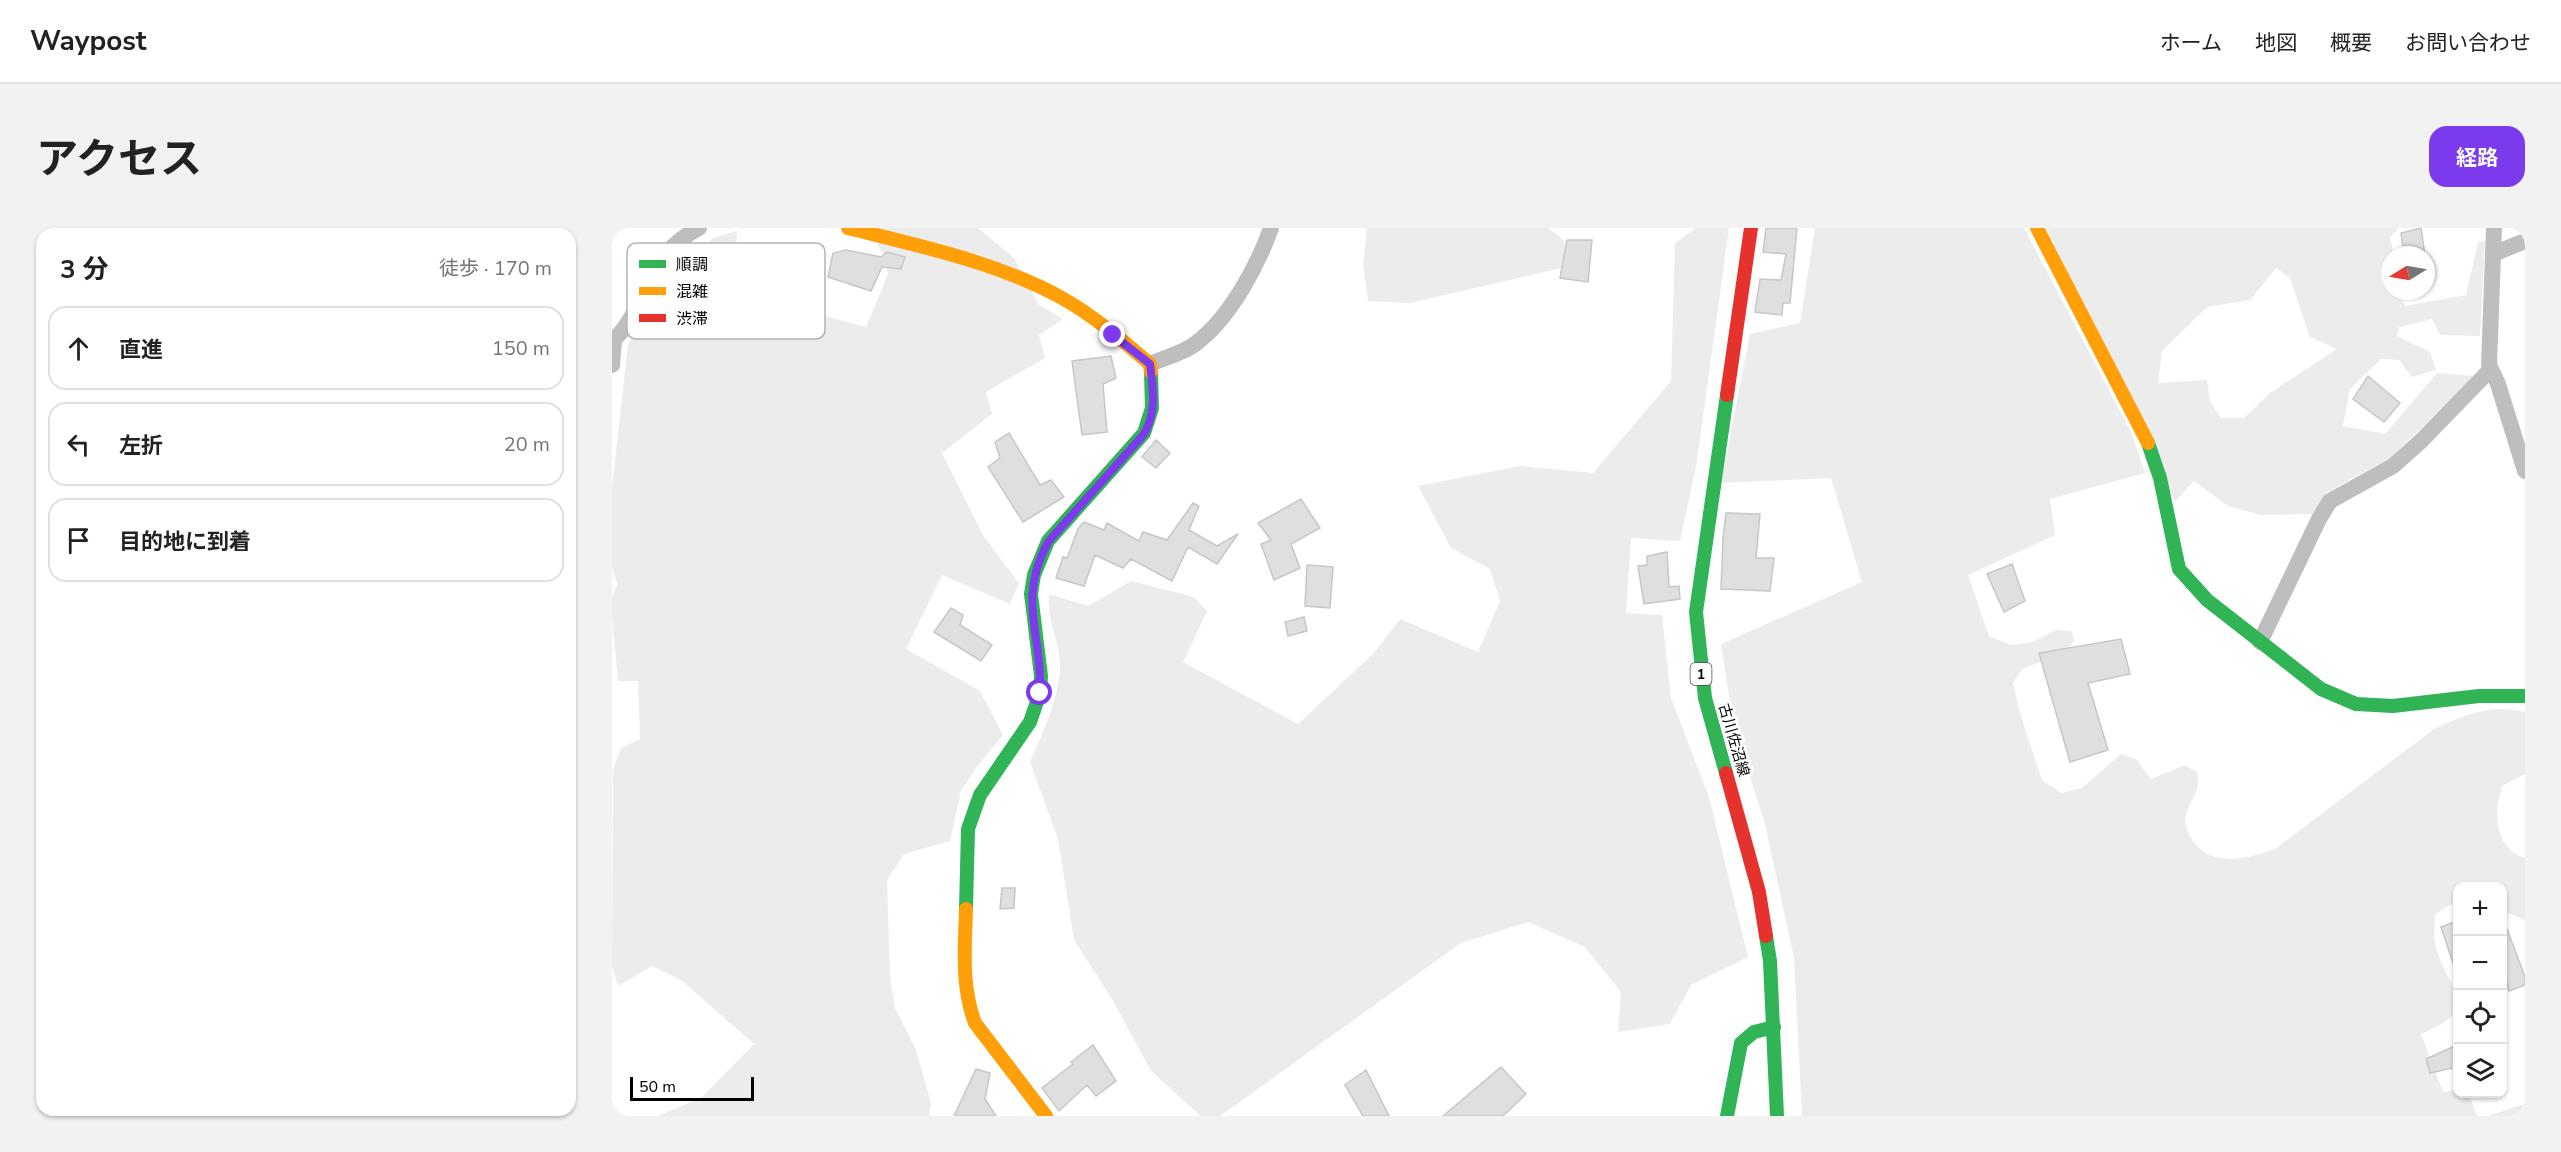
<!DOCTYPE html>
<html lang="ja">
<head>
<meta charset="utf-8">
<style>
  body { margin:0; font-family:"Nunito Sans","Noto Sans JP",sans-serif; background:#f2f2f2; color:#222 }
  .controls { position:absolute; right:18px; bottom:18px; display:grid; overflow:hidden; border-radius:12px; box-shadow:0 2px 4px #0004 }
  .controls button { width:54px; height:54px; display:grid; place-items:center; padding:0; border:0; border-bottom:2px solid #e0e0e0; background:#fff; color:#222; font:30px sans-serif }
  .compass { position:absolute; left:1769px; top:18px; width:54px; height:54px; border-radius:50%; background:#fff; box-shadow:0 2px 4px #0004; rotate:259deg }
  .scale { position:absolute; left:18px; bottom:15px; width:124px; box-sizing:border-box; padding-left:6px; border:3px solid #000; border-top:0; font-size:16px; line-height:21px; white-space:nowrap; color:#000; -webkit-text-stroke:4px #fff; paint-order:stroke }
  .stop { position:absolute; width:18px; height:18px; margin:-14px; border:4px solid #7c3aed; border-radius:50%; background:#fff }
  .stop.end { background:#7c3aed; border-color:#fff; box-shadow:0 2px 6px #0008 }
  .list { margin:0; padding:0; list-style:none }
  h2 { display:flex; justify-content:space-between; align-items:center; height:78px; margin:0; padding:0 24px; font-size:26px }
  h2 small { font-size:20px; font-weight:400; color:#767676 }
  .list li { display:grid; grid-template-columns:39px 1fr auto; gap:18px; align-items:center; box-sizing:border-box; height:84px; margin:0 12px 12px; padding:0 12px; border:2px solid #e0e0e0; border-radius:18px }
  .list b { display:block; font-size:22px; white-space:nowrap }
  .list em { font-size:20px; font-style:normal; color:#767676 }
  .icon { flex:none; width:33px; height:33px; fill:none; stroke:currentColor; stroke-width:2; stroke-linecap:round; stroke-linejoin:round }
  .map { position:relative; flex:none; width:1913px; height:888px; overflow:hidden; border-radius:18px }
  header { display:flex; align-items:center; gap:36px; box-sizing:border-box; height:84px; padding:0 30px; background:#fff; border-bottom:2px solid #e0e0e0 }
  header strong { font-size:28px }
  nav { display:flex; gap:33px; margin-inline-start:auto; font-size:21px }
  .intro { display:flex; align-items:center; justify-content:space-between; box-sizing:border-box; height:144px; padding:0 36px }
  h1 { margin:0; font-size:42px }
  .button { padding:15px 27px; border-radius:18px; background:#7c3aed; color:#fff; font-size:21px; font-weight:700 }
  main { display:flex; gap:36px; padding:0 36px }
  aside { flex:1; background:#fff; border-radius:18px; box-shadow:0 2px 4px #0004 }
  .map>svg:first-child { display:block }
  .green { fill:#ececec; fill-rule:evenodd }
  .building { fill:#dfdfdf; stroke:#c7c7c7; stroke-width:1.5 }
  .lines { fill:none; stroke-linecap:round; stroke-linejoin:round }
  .street { stroke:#bebebe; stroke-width:16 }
  .fast { stroke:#30b455; stroke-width:14 }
  .slow { stroke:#ff9f0a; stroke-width:14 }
  .jam { stroke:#e5322d; stroke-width:14 }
  .route { stroke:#7c3aed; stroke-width:8 }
  .labels { text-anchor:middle; stroke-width:6; stroke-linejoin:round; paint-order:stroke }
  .shield { fill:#fff; stroke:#4c4c4c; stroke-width:1.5 }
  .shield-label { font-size:14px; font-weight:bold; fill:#000 }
  .street-label { font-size:15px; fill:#000; stroke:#fff }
  .key { fill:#fff; stroke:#b2b2b2; stroke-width:1.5 }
  .key-label { font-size:16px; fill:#000 }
</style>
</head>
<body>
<header>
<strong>Waypost</strong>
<nav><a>ホーム</a><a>地図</a><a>概要</a><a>お問い合わせ</a></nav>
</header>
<div class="intro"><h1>アクセス</h1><a class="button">経路</a></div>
<main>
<aside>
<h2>3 分<small>徒歩 · 170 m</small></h2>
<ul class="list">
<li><svg class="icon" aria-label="ahead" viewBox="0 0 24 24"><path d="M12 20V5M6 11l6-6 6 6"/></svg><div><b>直進</b></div><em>150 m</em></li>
<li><svg class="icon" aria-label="left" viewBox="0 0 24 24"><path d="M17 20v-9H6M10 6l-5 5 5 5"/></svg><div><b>左折</b></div><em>20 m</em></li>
<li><svg class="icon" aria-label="arrive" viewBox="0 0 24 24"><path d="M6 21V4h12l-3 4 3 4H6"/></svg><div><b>目的地に到着</b></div></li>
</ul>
</aside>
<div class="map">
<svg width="1913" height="888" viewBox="0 0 1913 888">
  <rect width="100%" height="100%" fill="#fff"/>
  <path class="green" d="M254,0H366L402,30L426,76L451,91L427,107L433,130L374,164L380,186L330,225L372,309L407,355L398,376L330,347L294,421L368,463L391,507L364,540L349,563L338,613L292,626L275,652L278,748L283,780L304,822L319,875L317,888H45L89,870L142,816L69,752L40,738L6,758L0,738L1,542L9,520L28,511L26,453H6L0,388V371L5,356L0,338V260L16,116L44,60L69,35L101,10L125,3L121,64L254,99L276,46L272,27Z
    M755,0H936L951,11L958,38L798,75L756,73L751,36Z
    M1084,0H1117L1085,233L1068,313L1019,310L1014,385L1050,387L1059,470L1097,569L1136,729L1079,757L1058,796L1006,804L1009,764L973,719L916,694L849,715L608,888H589L539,843L500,771L462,712L446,611L418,534C431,504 446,474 448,440C449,415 434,393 437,366L476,378L519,353L582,369L595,383L571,434L686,496L762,425L788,391L866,424L888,373L878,341L839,320L806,258L908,238L981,245L1059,153L1063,15Z
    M1203,0H1412L1519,204L1533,245L1438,271L1443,307L1356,347L1377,408L1399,417L1421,414L1444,402L1459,403L1462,412L1454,424L1410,441L1401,455L1408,485L1430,552L1449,565L1470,560L1509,526L1524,531L1539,551L1573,537L1585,544C1589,568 1579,567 1574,588C1572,594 1575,604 1579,610C1598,641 1635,631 1663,621L1822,501C1852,487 1879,475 1913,484V546L1890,558C1882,584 1881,619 1913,630V692L1891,683L1890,658H1846L1845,673L1823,686C1823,696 1821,709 1824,719C1836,764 1873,780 1809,806L1831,864L1845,862L1846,866H1854L1859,871L1865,888H1190L1182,730L1153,596L1122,499L1109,416L1250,354L1219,250L1109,255L1138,106L1188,95Z
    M1435,0H1786L1778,10L1782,27H1778V63H1789L1793,78L1854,67L1866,14L1873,13L1868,108L1828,107L1820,91L1787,99L1785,108L1818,124L1824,142L1800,149L1787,132L1769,131L1738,161L1731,198L1773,206L1825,145L1863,148L1778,230L1715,264L1701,286L1649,287L1616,278L1582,253L1563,274ZM1664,40L1678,50L1698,109L1725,121L1658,165L1632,190H1609L1598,173L1595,152L1546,155L1550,123L1595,79L1638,72Z
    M1909,877L1913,878V888H1876Z"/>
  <path class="building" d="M1154,0H1185L1178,75H1171L1170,87L1143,84L1148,51L1169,52L1174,26L1151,24Z
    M1809,0L1813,27H1792L1789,5Z
    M955,12H980L976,54L948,50Z
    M234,22L269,29L275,24L293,29L289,41L270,39L259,63L216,49L221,25Z
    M499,128L504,150L491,156L495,204L470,207L460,133Z
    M1756,148L1788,175L1772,194L1741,171Z
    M397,205L428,257L439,252L452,269L411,294L376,239L388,230L383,214Z
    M544,212L558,225L544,240L530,229Z
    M689,271L708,300L679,316L688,340L662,352L649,316L659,312L646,295Z
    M581,275L587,278L577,302L605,318L626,306L605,336L576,319L560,353L519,331L511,340L483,327L472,358L444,350L451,329L455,330L466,301L472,294L492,302L495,295L527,313L531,304L555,312Z
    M1114,285L1148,286L1144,330H1162L1158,363L1109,361L1111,310Z
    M1055,324L1057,359L1067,358L1068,371L1032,376L1026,338L1035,337V328Z
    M1400,336L1413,373L1392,384L1375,346Z
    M695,337L721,339L718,380L693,378Z
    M339,380L351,387L348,397L380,417L369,433L322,404Z
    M692,389L695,403L676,408L673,394Z
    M1509,411L1518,446L1476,455L1496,522L1458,534L1427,425Z
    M390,660H403L402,680L388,681Z
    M1845,693V741H1843L1829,699Z
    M1892,693L1913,749V757L1897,763L1890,735Z
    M481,817L504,853L484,868L475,857L447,883L430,860L461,836L459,834Z
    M1845,817V839L1818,845L1814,831Z
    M889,839L914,866L891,888H831Z
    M364,841L378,845L373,871L384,888H342Z
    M754,842L777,888H751L733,857Z"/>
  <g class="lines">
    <path class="street" d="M1882,0L1877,137L1886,156L1913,243
      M1881,26L1913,13
      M0,113C20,97 27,71 38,49C49,28 66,11 87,0
      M538,136C555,129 575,124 588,112C619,87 646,37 659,0
      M0,137L2,112
      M1648,414L1707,291L1718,273L1781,238L1809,213L1879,141"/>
    <path class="fast" d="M1536,215L1548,250L1567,341L1595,372L1709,461L1744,476L1781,478L1867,468H1913
      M1114,545L1093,470L1084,384L1115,167
      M354,681L356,601L368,567L418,494L428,465L429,448L419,366L422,347L436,313L532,205L540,180L539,144
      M1154,708L1158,733L1165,888
      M1115,888L1129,815L1142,804L1162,799"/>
    <path class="slow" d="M236,0C307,18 385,34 450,70C482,88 510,112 538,136L539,144
      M1425,0L1536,215
      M354,681C353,720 349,758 363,795L434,888"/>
    <path class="jam" d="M1115,167L1139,0
      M1114,545L1147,664L1154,708"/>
  </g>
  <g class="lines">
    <path class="route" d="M428,465C431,405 404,374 436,314L532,206C545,183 541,161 538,136L501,107"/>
  </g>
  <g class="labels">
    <rect class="shield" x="1078.5" y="435" width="21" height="22" rx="4.5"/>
    <g class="shield-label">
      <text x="1089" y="451">1</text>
    </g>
    <g class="street-label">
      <text transform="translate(1122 512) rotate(74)" y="5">古川佐沼線</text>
    </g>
  </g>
  <rect x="15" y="15" width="198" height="96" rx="9" class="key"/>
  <rect x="27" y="32" width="27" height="8" fill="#30b455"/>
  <rect x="27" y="59" width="27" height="8" fill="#ff9f0a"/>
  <rect x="27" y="86" width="27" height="8" fill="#e5322d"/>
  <g class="key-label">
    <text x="64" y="42">順調</text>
    <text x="64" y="69">混雑</text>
    <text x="64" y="96">渋滞</text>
  </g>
</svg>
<div class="controls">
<button>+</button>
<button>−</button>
<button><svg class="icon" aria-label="locate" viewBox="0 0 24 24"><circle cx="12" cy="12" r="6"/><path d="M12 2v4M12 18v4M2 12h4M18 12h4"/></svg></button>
<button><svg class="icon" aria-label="layers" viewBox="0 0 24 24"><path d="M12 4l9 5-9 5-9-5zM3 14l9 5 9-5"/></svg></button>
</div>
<svg class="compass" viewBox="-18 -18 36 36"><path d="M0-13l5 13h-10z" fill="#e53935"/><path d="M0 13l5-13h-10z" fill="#767676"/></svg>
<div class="scale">50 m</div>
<div class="stop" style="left:428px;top:465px"></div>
<div class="stop end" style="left:501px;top:107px"></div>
</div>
</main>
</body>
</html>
